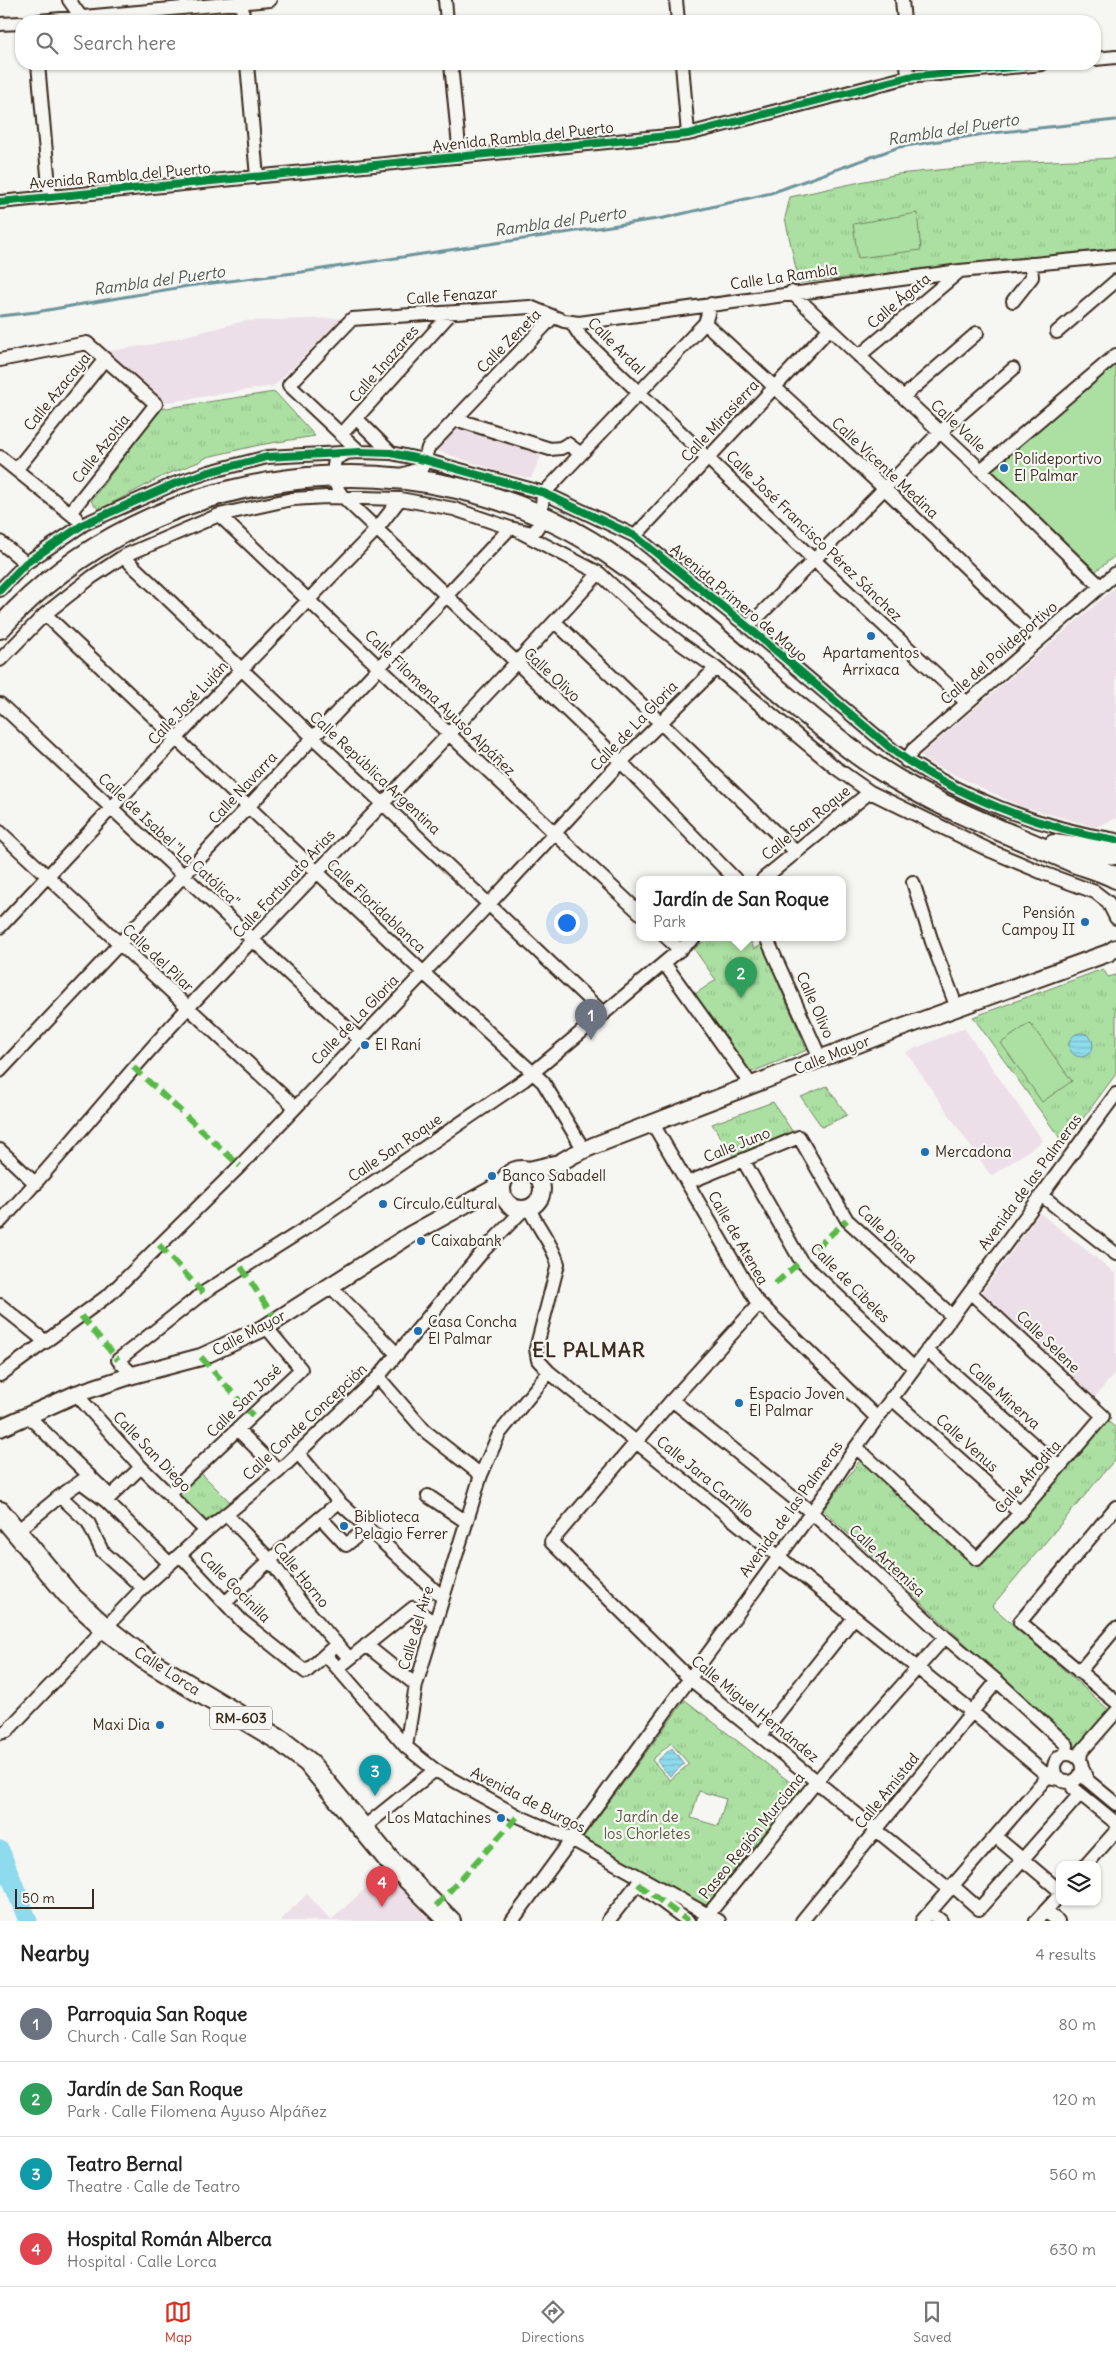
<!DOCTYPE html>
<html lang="en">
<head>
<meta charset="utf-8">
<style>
  body { margin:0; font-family:Delius,sans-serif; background:#f2f2f2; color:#222 }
  .controls { position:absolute; right:15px; bottom:15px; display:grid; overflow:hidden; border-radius:10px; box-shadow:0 1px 4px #0004 }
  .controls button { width:45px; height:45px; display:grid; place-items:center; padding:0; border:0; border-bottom:1px solid #e0e0e0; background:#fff; color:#222; font:25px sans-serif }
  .scale { position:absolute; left:15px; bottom:12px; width:79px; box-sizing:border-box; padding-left:5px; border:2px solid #3b2a1e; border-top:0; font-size:14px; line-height:18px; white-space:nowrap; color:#3b2a1e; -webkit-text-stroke:4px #f6f6f2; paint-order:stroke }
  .you { position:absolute; left:566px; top:922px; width:18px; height:18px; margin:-12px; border:4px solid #fff; border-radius:50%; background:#1a73e8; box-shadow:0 0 0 8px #1a73e833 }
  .badge { display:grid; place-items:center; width:32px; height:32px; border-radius:50%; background:#d93025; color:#fff; font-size:16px; font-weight:700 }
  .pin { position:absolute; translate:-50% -41px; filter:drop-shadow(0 1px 2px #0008) }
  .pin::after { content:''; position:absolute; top:26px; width:18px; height:15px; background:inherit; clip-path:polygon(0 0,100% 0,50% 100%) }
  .popup { position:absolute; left:636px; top:876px; width:210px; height:65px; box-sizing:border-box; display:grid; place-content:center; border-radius:10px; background:#fff; filter:drop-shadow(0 1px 4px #0005); font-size:16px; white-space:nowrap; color:#767676 }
  .popup b { font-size:19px; color:#222 }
  .popup::after { content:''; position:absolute; left:50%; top:100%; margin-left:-10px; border:10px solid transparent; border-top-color:#fff }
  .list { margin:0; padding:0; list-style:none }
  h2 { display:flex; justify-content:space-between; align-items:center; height:65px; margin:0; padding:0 20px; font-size:21px }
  h2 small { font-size:16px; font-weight:400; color:#767676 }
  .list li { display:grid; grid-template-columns:32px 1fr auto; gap:15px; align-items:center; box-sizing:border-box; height:75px; padding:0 20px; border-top:1px solid #e0e0e0 }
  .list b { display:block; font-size:19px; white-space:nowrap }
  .list p { margin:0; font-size:16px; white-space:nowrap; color:#767676 }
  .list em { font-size:16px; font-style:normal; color:#767676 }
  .icon { flex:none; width:28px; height:28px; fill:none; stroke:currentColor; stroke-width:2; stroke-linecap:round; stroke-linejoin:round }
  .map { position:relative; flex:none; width:1116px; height:1921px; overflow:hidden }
  .search { position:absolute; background:#fff; box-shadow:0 1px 4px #0004; left:15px; right:15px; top:15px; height:55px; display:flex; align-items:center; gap:12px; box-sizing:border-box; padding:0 18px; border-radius:20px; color:#767676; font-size:19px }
  .sheet { height:365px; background:#fff }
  nav { display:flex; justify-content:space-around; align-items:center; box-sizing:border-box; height:70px; border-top:1px solid #e0e0e0; background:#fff; font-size:14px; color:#767676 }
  nav a { display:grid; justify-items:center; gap:2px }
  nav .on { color:#d93025 }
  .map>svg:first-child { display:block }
  .built { fill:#ecdfe7 }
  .park { fill:url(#park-tufts); stroke:#738560; fill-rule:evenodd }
  .garden { fill:#abe0a2; stroke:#738560 }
  .water { fill:url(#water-rules); stroke:#6c949a }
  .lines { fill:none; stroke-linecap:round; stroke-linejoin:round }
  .stream { stroke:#6c949a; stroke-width:3 }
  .river { stroke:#8ddbec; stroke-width:19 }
  .minor-casing { stroke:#3b2a1e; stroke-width:16 }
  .tertiary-casing { stroke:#3b2a1e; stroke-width:20 }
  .primary-casing { stroke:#3b2a1e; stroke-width:24 }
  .minor { stroke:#f6f6f2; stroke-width:12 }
  .tertiary { stroke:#f6f6f2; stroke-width:16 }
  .primary { stroke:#f6f6f2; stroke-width:20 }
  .quiet { stroke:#58b947; stroke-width:6; stroke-dasharray:12 6; stroke-linecap:butt }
  .cycleway-casing { stroke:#f6f6f2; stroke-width:11 }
  .cycleway { stroke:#00873e; stroke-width:8 }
  .poi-dot { fill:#1f6fb2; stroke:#f6f6f2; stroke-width:2 }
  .labels { text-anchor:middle; stroke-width:4.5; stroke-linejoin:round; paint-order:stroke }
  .shield { fill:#f6f6f2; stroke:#73675e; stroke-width:1 }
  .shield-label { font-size:14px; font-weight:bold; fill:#3b2a1e }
  .street-label { font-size:15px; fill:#3b2a1e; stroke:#f6f6f2 }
  .poi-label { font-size:15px; fill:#3b2a1e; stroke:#f6f6f2; text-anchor:start }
  .park-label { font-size:15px; fill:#57583f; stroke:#f6f6f2 }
  .water-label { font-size:16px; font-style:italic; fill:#505652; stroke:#f6f6f2 }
  .district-label { font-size:20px; font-weight:bold; letter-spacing:1px; fill:#3b2a1e; stroke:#f6f6f2 }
</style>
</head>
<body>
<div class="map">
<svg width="1116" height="1921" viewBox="0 0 1116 1921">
  <defs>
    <pattern id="park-tufts" width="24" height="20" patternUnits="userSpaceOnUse" patternTransform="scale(1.25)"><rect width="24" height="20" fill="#abe0a2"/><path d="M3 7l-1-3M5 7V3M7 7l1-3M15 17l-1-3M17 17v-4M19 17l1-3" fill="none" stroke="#94c08b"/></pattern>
    <pattern id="water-rules" width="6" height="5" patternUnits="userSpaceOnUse" patternTransform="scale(1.25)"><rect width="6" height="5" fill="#8ddbec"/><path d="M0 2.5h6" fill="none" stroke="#7bbcca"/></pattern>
  </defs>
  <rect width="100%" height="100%" fill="#f6f6f2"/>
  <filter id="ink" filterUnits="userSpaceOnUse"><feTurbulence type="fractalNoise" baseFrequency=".02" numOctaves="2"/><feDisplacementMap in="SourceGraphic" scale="10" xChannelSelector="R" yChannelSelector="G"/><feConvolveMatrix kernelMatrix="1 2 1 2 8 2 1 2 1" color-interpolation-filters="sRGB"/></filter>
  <g filter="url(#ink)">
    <path class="built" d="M342,318L274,386L162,403L103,352L154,344L245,321Z
      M459,424L543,451L531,478L501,472L435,450Z
      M1116,587V818L1096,827L1020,806L924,760L921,755Z
      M964,1028L1043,1141L991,1176L906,1052Z
      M1040,1213L1116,1274V1372L1095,1397L981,1294Z
      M385,1871L432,1921H280L307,1894L331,1920Z"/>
    <path class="park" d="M1116,158V248L799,283L785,218L790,197L898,174L1008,163Z
      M275,392L315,436L259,445L207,457L199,462L165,475L99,510L91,501L160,409Z
      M710,937H749L754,949L762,945L807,1050L749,1073L695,994L716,980L694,949Z
      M1103,969L1108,977L1116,975V1074L1064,1144L973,1017Z
      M827,1086L847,1115L822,1127L801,1097Z
      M773,1102L794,1134L734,1158L712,1124Z
      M1105,1419L1116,1428V1458L992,1606L1110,1711L1077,1749L823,1510L862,1458L976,1564Z
      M200,1472L232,1504L208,1525L177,1495Z
      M685,1700L800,1790L706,1908L581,1840ZM671,1743L689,1764L670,1780L652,1760ZM699,1791L726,1799L718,1826L691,1818Z"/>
    <path class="garden" d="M917,213L921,250L858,258L853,224Z
      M1116,365V555L1096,571L992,470Z
      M1030,1023L1072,1081L1042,1102L1001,1043Z"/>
    <path class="water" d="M1069 1045a12 12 0 1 1 24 0a12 12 0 1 1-24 0Z
      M672,1748L684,1764L670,1776L657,1761Z"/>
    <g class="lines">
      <path class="stream" d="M0,316L36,312L188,286L302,272L664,218L771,193L899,147L992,133L1116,120"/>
      <path class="river" d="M0,1850L28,1921"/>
      <defs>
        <path id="minor" d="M69,0L81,17
          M445,0L447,21
          M676,0L678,21
          M902,0L904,21
          M242,3L243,21
          M39,21L270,0
          M0,24L21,23
          M1095,59L1116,57
          M38,64L50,197
          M247,64L257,177
          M451,64L460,157
          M682,64L688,134
          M907,64L908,77
          M0,202L688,134L908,77L1042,64
          M791,292L981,470L1100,586
          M1013,301L1032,277L1031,264
          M571,322L581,337L814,560L967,703
          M705,323L885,489L1040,639
          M1057,332L1116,281
          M859,356L960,271
          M0,360L87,343L156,404L70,513
          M903,397L977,333
          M357,419L391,453
          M455,419L550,449L561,448L568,444L581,454
          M341,435L451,313
          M360,452L289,385L352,319L530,307L564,321L579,323L960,271L1116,256
          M347,453L335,459C332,474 334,486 343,497L621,762L735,879
          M0,457L76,518
          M16,470L105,359
          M981,470L1116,355
          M395,477L422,468L428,448L553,317
          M219,515L449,734L640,913
          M522,533L599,573L642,613L684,646L716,668L836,768L870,792L991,851L1043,873L1095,892L1108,902L1116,918
          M635,536L830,328
          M0,542L26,563
          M124,556L132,565L604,1014
          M0,590L26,563L84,524L174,484L209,472L267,457L360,452L391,453L424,460L544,493L635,536L748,627L894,751C956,796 1040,828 1116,840
          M45,614L429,978L543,1082L584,1150
          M555,622L796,852
          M748,627L940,432L1013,369
          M0,660L45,614L92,577L124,556L219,515L292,499L326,497L400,499L454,509L510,528L533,533C546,520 539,508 544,493L705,323L711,304
          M0,704L360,1040
          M906,761L913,750L1116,573
          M0,832L295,1107
          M763,879L870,792
          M913,882L932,942L957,1008
          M0,927L235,676L376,530L400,499
          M666,937L680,950
          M766,937L821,1060
          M664,963L752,1086
          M0,1071L510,528
          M653,1124L755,1299L877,1418
          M0,1150L36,1184
          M743,1160L801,1261L914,1368
          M687,1183L799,1137L847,1220L952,1316
          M1041,1195L1116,1254
          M529,1208C537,1227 553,1244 558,1264L536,1349L538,1360L549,1372L972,1712L1049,1777L1059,1779
          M0,1222C65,1153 122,1078 187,1009C324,863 465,721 599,573
          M330,1286L397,1354
          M759,1304L672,1400L551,1542L689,1678L950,1890
          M0,1305L46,1342
          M927,1350L1059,1467
          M0,1375L110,1294L240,1166L489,904L616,767L716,668
          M133,1375L118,1360L203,1293L303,1230L524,1080L695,937
          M378,1377L425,1431L481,1475
          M76,1394L141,1467L206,1531
          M891,1398L1020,1513
          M672,1400L811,1512L945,1637L997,1681L1067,1745L1066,1754
          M27,1415L107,1493
          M238,1430L279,1471
          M856,1447L977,1559L1020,1513L1103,1416L970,1292
          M298,1453L339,1502L442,1597
          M82,1483L106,1501L170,1564
          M169,1494L301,1369L266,1327
          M60,1496L88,1522L102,1551L143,1588
          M428,1496L465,1521
          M106,1501L141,1467
          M1116,1507L1020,1622L1116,1702
          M226,1514L270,1560L302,1604L349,1658
          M321,1518L346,1545L367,1528
          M15,1533L60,1496L86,1478
          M180,1555L242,1621L306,1672L337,1644
          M225,1603L270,1560L339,1502
          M366,1645L416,1685
          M326,1655L406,1747L435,1770L518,1816L573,1840L719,1921
          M343,1664L413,1608L435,1623
          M1079,1672L1116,1628
          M0,1733L7,1731L143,1588L206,1531L279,1471L378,1377L484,1250L524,1209
          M761,1735L853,1619
          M406,1747L416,1685L481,1475L499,1434L549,1372
          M1054 1768a14 14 0 1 1 28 0a14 14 0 1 1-28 0Z
          M1080,1761L1081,1752L1116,1712
          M1082,1767L1087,1780L1116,1804
          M1073,1788L1116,1823
          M363,1828L435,1770
          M996,1837L1060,1891
          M1086,1865L1116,1831
          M638,1884L688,1921
          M953,1886L979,1909L1080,1794
          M1045,1911L1058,1921
          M930,1912L941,1921
          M512,1921L825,1494L856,1447L1116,1094
          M608,1921L642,1878
          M703,1921L817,1781L945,1637
          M802,1921L997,1681
          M922,1921L1053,1770
          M1036,1921L1060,1895"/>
        <path id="tertiary" d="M502 1189a20 20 0 1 1 40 0a20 20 0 1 1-40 0Z
          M529,1170L559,1163L573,1155L593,1146L887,1033L1108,953L1116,948
          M0,1428L76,1394L133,1375L201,1357L266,1327L410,1235L502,1184"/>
        <path id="primary" d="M0,628C151,460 420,426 608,553C674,598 735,654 797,706C823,727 849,750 878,768C939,808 1008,833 1074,862C1088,867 1103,871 1116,878
          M1054,845L1116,854
          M0,1512L68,1594L105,1628L145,1659L281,1741L308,1762L390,1861L450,1921"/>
      </defs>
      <use href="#minor" class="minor-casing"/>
      <use href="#tertiary" class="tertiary-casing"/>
      <use href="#primary" class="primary-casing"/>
      <use href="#minor" class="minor"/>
      <use href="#tertiary" class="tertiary"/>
      <use href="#primary" class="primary"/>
      <path class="quiet" d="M133,1067L240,1166
        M159,1245L203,1293
        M816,1248L847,1220
        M241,1267L276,1320
        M775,1284L801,1261
        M81,1316L118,1360
        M201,1357L253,1416
        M638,1884L688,1921
        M436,1906L518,1816"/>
      <defs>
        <path id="cycleway" d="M0,202L688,134L908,77L1042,64
          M0,590L26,563L84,524L174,484L209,472L267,457L360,452L391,453L424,460L544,493L635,536L748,627L894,751C956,796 1040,828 1116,840"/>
      </defs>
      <use href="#cycleway" class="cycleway-casing"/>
      <use href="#cycleway" class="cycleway"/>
    </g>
  </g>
  <g class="poi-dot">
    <circle cx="1004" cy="468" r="5"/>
    <circle cx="871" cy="636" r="5"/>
    <circle cx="1085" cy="922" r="5"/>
    <circle cx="365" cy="1045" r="5"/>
    <circle cx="925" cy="1152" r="5"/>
    <circle cx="492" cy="1176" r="5"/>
    <circle cx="383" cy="1204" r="5"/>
    <circle cx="421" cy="1241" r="5"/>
    <circle cx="418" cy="1331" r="5"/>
    <circle cx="739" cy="1403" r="5"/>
    <circle cx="344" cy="1526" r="5"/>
    <circle cx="160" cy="1725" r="5"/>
    <circle cx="501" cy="1818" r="5"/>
  </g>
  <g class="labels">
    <rect class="shield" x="210" y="1706.5" width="62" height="23" rx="4"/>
    <g class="shield-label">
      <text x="241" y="1723">RM-603</text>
    </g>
    <g class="street-label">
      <text transform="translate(523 137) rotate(-6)" y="5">Avenida Rambla del Puerto</text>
      <text transform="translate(120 176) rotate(-5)" y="5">Avenida Rambla del Puerto</text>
      <text transform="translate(784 277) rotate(-8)" y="5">Calle La Rambla</text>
      <text transform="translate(452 296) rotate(-4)" y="5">Calle Fenazar</text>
      <text transform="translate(899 301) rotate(-40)" y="5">Calle Ágata</text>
      <text transform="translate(509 341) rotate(-45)" y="5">Calle Zeneta</text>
      <text transform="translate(616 346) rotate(45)" y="5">Calle Ardal</text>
      <text transform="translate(384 364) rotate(-49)" y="5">Calle Inazares</text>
      <text transform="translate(57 392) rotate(-51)" y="5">Calle Azacaya</text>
      <text transform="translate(720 421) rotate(-47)" y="5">Calle Mirasierra</text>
      <text transform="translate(958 426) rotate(43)" y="5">Calle Valle</text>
      <text transform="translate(101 449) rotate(-52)" y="5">Calle Azohía</text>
      <text transform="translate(885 468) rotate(43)" y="5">Calle Vicente Medina</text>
      <text transform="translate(814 536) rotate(44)" y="5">Calle José Francisco Pérez Sánchez</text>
      <text transform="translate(739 603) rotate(40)" y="5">Avenida Primero de Mayo</text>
      <text transform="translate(999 653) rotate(-41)" y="5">Calle del Polideportivo</text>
      <text transform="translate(552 675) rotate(43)" y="5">Calle Olivo</text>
      <text transform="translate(188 703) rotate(-47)" y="5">Calle José Luján</text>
      <text transform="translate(440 703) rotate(44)" y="5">Calle Filomena Ayuso Alpáñez</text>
      <text transform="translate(634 726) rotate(-46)" y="5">Calle de La Gloria</text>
      <text transform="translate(375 773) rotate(43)" y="5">Calle República Argentina</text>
      <text transform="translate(243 788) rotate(-47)" y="5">Calle Navarra</text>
      <text transform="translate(806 823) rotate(-39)" y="5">Calle San Roque</text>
      <text transform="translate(169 840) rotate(43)" y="5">Calle de Isabel "La Católica"</text>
      <text transform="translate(284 884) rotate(-47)" y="5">Calle Fortunato Arias</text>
      <text transform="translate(376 906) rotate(43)" y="5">Calle Floridablanca</text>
      <text transform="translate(158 958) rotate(43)" y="5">Calle del Pilar</text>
      <text transform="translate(815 1005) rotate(66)" y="5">Calle Olivo</text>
      <text transform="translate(355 1020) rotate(-46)" y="5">Calle de La Gloria</text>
      <text transform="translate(832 1055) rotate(-22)" y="5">Calle Mayor</text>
      <text transform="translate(737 1145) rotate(-22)" y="5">Calle Juno</text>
      <text transform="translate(395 1148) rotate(-34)" y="5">Calle San Roque</text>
      <text transform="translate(1030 1182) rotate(-54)" y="5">Avenida de las Palmeras</text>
      <text transform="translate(887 1234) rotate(44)" y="5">Calle Diana</text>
      <text transform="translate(738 1238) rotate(60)" y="5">Calle de Atenea</text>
      <text transform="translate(850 1283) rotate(45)" y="5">Calle de Cibeles</text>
      <text transform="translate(249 1333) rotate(-28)" y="5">Calle Mayor</text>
      <text transform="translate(1048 1342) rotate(44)" y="5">Calle Selene</text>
      <text transform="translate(1004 1396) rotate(42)" y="5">Calle Minerva</text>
      <text transform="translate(244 1401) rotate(-44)" y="5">Calle San José</text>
      <text transform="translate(305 1422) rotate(-43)" y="5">Calle Conde Concepción</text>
      <text transform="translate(967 1443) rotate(42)" y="5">Calle Venus</text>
      <text transform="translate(152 1452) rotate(46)" y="5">Calle San Diego</text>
      <text transform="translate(705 1477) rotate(39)" y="5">Calle Jara Carrillo</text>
      <text transform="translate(1028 1477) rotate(-49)" y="5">Calle Afrodita</text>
      <text transform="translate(791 1509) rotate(-54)" y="5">Avenida de las Palmeras</text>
      <text transform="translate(887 1561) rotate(43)" y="5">Calle Artemisa</text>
      <text transform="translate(301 1575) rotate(51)" y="5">Calle Horno</text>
      <text transform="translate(235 1587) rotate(45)" y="5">Calle Cocinilla</text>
      <text transform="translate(416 1628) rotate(-73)" y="5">Calle del Aire</text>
      <text transform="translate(167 1671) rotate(33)" y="5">Calle Lorca</text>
      <text transform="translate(755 1709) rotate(39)" y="5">Calle Miguel Hernández</text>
      <text transform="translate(887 1791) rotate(-51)" y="5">Calle Amistad</text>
      <text transform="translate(528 1800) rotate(27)" y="5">Avenida de Burgos</text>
      <text transform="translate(752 1836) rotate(-51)" y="5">Paseo Región Murciana</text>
    </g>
    <g class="poi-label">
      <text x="1014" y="464">Polideportivo<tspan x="1014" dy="17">El Palmar</tspan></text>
      <text x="871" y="658" text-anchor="middle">Apartamentos<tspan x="871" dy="17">Arrixaca</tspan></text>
      <text x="1075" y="918" text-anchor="end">Pensión<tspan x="1075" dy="17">Campoy II</tspan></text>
      <text x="375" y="1050">El Raní</text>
      <text x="935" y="1157">Mercadona</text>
      <text x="502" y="1181">Banco Sabadell</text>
      <text x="393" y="1209">Círculo Cultural</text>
      <text x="431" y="1246">Caixabank</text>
      <text x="428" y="1327">Casa Concha<tspan x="428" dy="17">El Palmar</tspan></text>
      <text x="749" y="1399">Espacio Joven<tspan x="749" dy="17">El Palmar</tspan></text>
      <text x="354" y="1522">Biblioteca<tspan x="354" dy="17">Pelagio Ferrer</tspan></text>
      <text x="150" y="1730" text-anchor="end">Maxi Dia</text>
      <text x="491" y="1823" text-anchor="end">Los Matachines</text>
    </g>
    <g class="park-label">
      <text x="647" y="1822">Jardín de<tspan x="647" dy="17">los Chorletes</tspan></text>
    </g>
    <g class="water-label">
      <text transform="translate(953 129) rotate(-9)" y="6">Rambla del Puerto</text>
      <text transform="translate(560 221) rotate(-8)" y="6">Rambla del Puerto</text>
      <text transform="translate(159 280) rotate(-8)" y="6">Rambla del Puerto</text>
    </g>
    <g class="district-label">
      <text x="589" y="1357">EL PALMAR</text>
    </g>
  </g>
</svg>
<div class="controls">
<button><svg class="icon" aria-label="layers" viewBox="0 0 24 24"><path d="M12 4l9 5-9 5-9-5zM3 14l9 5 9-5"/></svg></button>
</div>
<div class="scale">50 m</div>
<div class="you"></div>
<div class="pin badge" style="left:591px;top:1040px;background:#6b7280">1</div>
<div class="pin badge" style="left:741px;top:998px;background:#2e9e5b">2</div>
<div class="popup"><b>Jardín de San Roque</b>Park</div>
<div class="pin badge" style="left:375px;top:1796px;background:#0f9aa8">3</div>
<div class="pin badge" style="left:382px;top:1907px;background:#e0444e">4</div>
<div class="search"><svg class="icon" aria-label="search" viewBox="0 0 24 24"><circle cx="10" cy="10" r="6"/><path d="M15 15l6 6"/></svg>Search here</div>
</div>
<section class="sheet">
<h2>Nearby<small>4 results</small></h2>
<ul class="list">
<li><span class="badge" style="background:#6b7280">1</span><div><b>Parroquia San Roque</b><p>Church · Calle San Roque</p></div><em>80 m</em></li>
<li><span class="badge" style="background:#2e9e5b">2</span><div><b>Jardín de San Roque</b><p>Park · Calle Filomena Ayuso Alpáñez</p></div><em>120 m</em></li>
<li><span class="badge" style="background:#0f9aa8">3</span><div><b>Teatro Bernal</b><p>Theatre · Calle de Teatro</p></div><em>560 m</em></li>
<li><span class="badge" style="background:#e0444e">4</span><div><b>Hospital Román Alberca</b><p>Hospital · Calle Lorca</p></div><em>630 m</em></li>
</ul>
</section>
<nav>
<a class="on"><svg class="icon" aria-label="map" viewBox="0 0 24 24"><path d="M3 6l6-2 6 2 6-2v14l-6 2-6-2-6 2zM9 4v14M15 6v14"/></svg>Map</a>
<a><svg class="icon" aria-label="directions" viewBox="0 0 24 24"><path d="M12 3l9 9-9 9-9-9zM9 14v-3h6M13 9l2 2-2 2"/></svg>Directions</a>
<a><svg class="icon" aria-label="saved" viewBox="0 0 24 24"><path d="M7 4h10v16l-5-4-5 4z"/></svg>Saved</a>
</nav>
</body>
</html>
